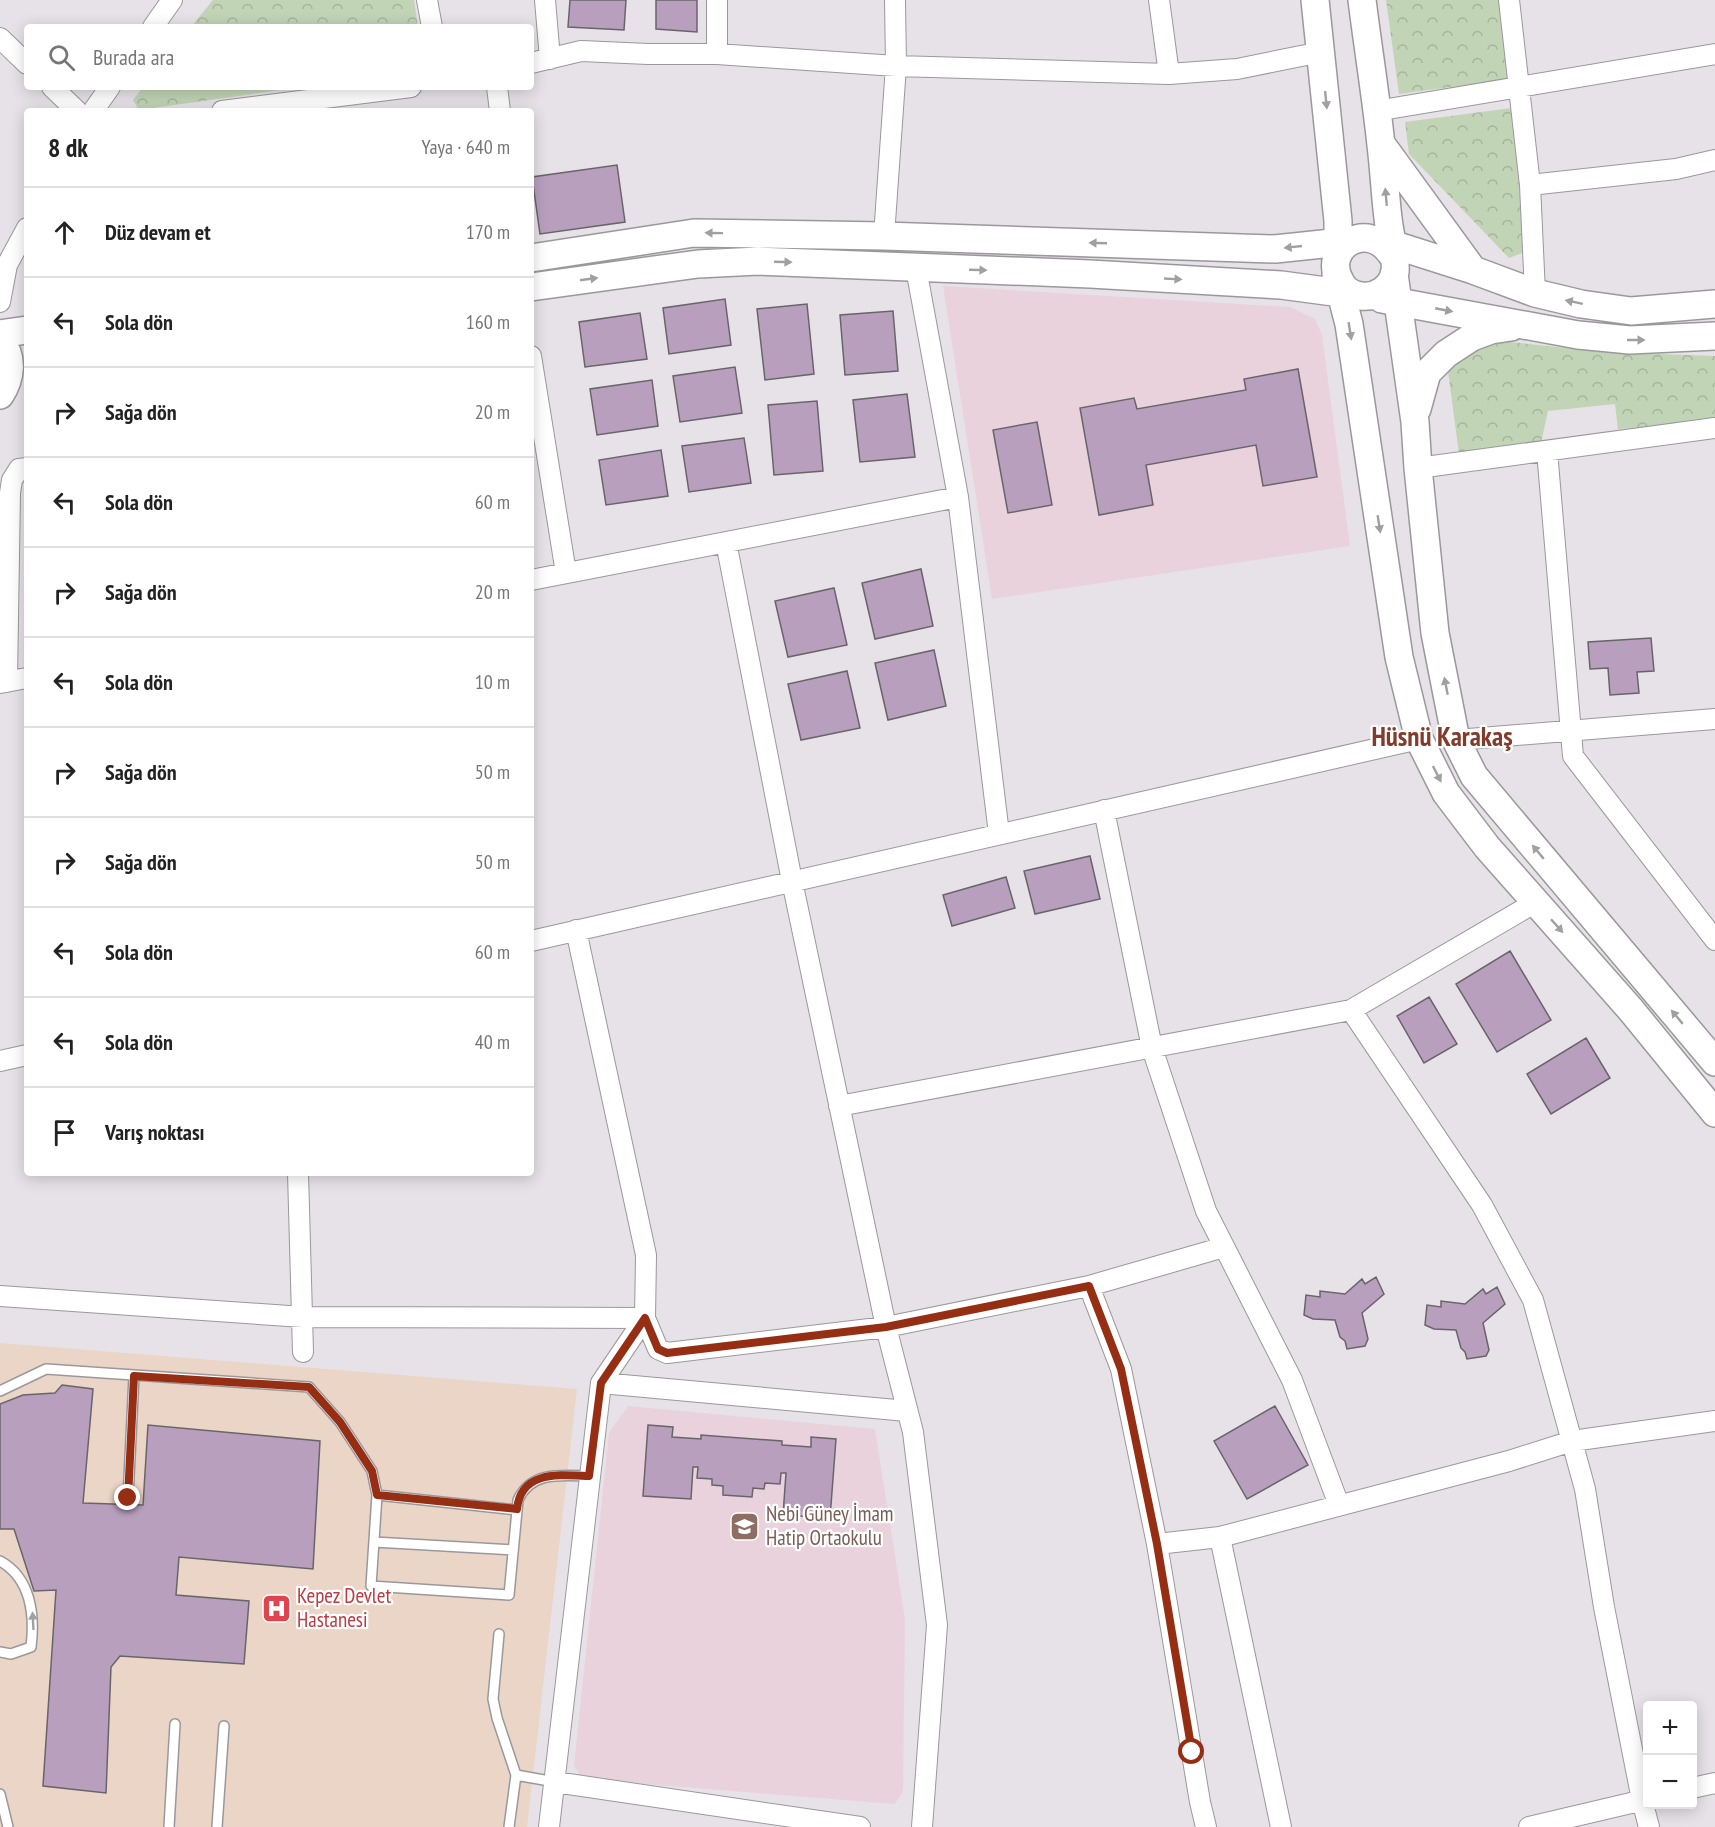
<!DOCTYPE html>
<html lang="tr">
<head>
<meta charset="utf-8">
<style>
  body { margin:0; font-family:"PT Sans Narrow",sans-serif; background:#f6f6f6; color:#222 }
  .controls { position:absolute; right:18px; bottom:18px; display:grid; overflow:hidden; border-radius:6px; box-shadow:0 3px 15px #0003 }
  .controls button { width:54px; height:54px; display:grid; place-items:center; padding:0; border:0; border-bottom:2px solid #e0e0e0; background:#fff; color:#222; font:30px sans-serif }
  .stop { position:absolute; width:18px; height:18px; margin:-14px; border:4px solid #962e13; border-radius:50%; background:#fff }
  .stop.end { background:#962e13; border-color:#fff; box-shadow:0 2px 6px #0008 }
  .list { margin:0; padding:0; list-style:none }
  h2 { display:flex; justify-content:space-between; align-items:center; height:78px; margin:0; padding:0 24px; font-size:26px }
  h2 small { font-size:20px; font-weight:400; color:#767676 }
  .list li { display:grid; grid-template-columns:39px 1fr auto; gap:18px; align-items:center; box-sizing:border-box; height:90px; padding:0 24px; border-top:2px solid #e0e0e0 }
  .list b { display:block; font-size:22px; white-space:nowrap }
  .list em { font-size:20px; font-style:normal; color:#767676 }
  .icon { flex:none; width:33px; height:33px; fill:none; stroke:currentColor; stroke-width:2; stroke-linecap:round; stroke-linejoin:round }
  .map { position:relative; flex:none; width:1715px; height:1827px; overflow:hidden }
  .search { position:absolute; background:#fff; box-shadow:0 3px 15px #0003; left:24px; top:24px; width:510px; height:66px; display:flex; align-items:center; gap:15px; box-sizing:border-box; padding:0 21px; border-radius:6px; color:#767676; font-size:22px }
  .panel { position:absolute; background:#fff; box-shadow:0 3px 15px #0003; left:24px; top:108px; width:510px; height:1068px; border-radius:6px }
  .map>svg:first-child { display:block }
  .education { fill:#ead2dd }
  .medical { fill:#ead5c7 }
  .forest { fill:url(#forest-crowns) }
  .building { fill:#b89fbe; stroke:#686569; stroke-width:1.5 }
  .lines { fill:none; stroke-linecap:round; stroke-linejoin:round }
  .lane-casing { stroke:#9b989c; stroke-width:12 }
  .street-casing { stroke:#9b989c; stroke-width:22 }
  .secondary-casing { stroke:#9b989c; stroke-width:30 }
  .lane { stroke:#fff; stroke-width:9 }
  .street { stroke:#fff; stroke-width:20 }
  .secondary { stroke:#fff; stroke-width:27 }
  .oneway { fill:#a0a0a1 }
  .route { stroke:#962e13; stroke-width:8 }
  .labels { text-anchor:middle; stroke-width:4.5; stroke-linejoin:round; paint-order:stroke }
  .education-label { font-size:21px; fill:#785e54; stroke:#fff; text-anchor:start }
  .health-label { font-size:21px; fill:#be3a42; stroke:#fff; text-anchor:start }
  .district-label { font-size:27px; font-weight:bold; fill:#813c2b; stroke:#fff }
</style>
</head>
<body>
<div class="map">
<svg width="1715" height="1827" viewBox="0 0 1715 1827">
  <defs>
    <pattern id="forest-crowns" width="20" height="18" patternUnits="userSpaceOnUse" patternTransform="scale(1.5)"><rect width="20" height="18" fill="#c1d4b5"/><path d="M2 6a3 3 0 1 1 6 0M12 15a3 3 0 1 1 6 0" fill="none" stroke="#a5b59b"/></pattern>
  </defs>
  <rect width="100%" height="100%" fill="#e6e2e7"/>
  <path class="education" d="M943,286L1290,307L1315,319L1322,335L1350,546L992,599Z
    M628,1406L875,1429L905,1619L903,1791L895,1804L582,1779L574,1765L609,1433Z"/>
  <path class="medical" d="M0,1343L577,1389L527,1827H0Z"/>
  <path class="forest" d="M213,0H414L418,27H191Z
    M1386,0H1499L1509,79L1399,94Z
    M143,87H301L139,110L133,100Z
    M1512,108L1525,252L1509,258L1409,154L1405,122Z
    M1492,340L1602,352L1715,356V420L1618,429L1615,404L1548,411L1540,447L1459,454L1448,371Z"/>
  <path class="building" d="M570,0H626L624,30L568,27Z
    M656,0H697V32L656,29Z
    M617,165L625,222L540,234L532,177Z
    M725,299L731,345L669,354L663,308Z
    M807,304L814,374L765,380L757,309Z
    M893,311L898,371L845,375L840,315Z
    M640,313L647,359L585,367L579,322Z
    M735,367L742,413L680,422L673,376Z
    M1298,369L1317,477L1263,486L1256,445L1146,465L1153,505L1099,515L1080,408L1134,398L1137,409L1246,390L1244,379Z
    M652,380L658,426L597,435L590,389Z
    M907,394L915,457L860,462L853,400Z
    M817,401L823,471L774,475L768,405Z
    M1037,422L1052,505L1008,513L993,430Z
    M744,438L751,483L689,492L682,446Z
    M661,450L668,496L606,505L599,460Z
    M921,569L933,626L875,639L862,583Z
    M834,588L847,645L788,657L775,601Z
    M1651,638L1654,671L1637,672L1639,693L1610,695L1608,668L1590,669L1588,642Z
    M934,650L946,706L888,720L875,663Z
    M847,671L860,728L801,740L788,684Z
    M1090,856L1100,899L1035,914L1024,871Z
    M1006,877L1015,908L952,926L943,895Z
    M1510,951L1551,1020L1497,1052L1456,984Z
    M1429,997L1457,1044L1424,1063L1397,1016Z
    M1586,1038L1610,1078L1551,1114L1527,1074Z
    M1376,1277L1384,1294L1362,1313L1368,1339L1365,1346L1347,1349L1345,1341L1340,1337L1335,1320L1313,1319L1304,1315L1306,1295L1320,1297V1291L1345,1294L1362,1279L1365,1284Z
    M1497,1287L1505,1304L1483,1323L1489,1350L1486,1356L1467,1359L1465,1352L1461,1348L1456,1330L1434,1329L1425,1325L1427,1305L1441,1307V1301L1465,1304L1483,1289L1486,1294Z
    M62,1385L93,1389L83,1503L143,1505L148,1425L320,1441L313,1569L179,1557L176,1595L249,1601L244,1664L120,1656L111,1667L106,1793L43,1786L56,1590L34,1591L14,1529H0V1404L23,1395L55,1393Z
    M1275,1406L1308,1465L1247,1499L1214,1441Z
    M648,1425L673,1427L672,1437L701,1439V1435L782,1441V1445L811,1447V1437L836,1439L830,1518L783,1515L786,1473H781L780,1484L765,1483L764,1489L753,1488L752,1497L723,1495V1486L712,1485V1479L697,1478L698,1467H693L691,1499L643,1496Z"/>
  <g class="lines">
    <defs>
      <path id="lane" d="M0,1391L46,1369L309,1387L340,1422L372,1471L377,1495L517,1510
        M377,1495L371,1586L509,1595L518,1500C531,1471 561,1475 589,1476
        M128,1498L134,1376
        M374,1542L513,1550
        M0,1561C31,1578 35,1615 31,1647L11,1654L0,1652
        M499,1634L493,1699L497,1718L516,1775
        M0,1794L8,1827
        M169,1827L175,1724
        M217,1827L224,1726
        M509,1827L516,1775L555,1782"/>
      <path id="street" d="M427,0L432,27
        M545,0L550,59
        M1159,0L1169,74
        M1509,0L1530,185L1535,293
        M153,27L172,0
        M0,38L27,64
        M717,54V0
        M531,63L581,51L648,54H717L896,66L1169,74L1237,69L1321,52
        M52,87L77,111
        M497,87L500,111
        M93,111L110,87
        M222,111L411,87
        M1376,111L1715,54
        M1530,185L1676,169L1715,160
        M884,236L896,66L895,0
        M7,265L27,228
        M0,273L7,265L0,302
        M918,279L958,497L999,834
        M531,356L566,573
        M1547,451L1573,756L1715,940
        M1418,468L1715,428
        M726,542L792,881L886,1327L913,1432L937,1625L922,1827
        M531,580L958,497
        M7,682L10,493L12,480L19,469L27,468
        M0,683L27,678
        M1456,740L1715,719
        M1104,810L1152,1048L1206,1211L1292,1380L1339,1505
        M531,941L1419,739
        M1351,1010L1482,1205L1533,1300L1585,1489L1604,1607L1642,1800L1649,1827
        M0,1061L27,1055
        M839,1106L1351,1010L1536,902
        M298,1173L303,1352
        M1089,1286L1121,1369L1157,1544L1200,1802L1206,1827
        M0,1296L303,1317L645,1318L658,1349L667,1353L886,1327L1089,1286L1224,1247
        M601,1383L907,1411
        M1220,1537L1281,1827
        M1157,1544L1220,1537L1509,1461L1572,1441L1715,1421
        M555,1782L860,1827
        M1692,1788L1715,1783
        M549,1827L601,1383L645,1318L646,1255L576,930
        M1529,1827L1648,1799"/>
      <path id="secondary" d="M1315,0L1338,221V255
        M1362,0C1368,48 1376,97 1381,145C1384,169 1385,194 1388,218C1389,231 1397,261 1395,272C1392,287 1377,298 1361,296C1352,295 1344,290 1340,281C1321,248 1368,218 1392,255
        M1382,145L1473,270
        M1379,240L1473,270L1535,293L1581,304L1631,311L1715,304
        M531,258L694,233L884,236L1275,249L1351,241
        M1336,274L1349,324L1399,657L1419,739L1446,793L1487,847L1631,1010L1715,1113
        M1394,274L1415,422L1418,468L1435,633L1456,740L1474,776L1715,1062
        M531,287L698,264L758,261L1090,274L1281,285L1356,295
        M1382,299L1578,335L1630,340L1715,336
        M0,334L27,330
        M0,341C14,357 11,378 0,395
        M1417,409L1427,373L1446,354L1472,337L1491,330L1511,327"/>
    </defs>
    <use href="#lane" class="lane-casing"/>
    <use href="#street" class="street-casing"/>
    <use href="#secondary" class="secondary-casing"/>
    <use href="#lane" class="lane"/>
    <use href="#street" class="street"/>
    <use href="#secondary" class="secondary"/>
  </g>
  <defs><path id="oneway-solid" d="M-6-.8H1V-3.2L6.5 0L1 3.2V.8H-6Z" transform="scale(1.5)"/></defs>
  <g class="oneway">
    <use href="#oneway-solid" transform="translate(1326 100) rotate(84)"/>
    <use href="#oneway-solid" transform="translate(1386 197) rotate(-95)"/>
    <use href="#oneway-solid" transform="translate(714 233) rotate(-179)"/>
    <use href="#oneway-solid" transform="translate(1098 243) rotate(-178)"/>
    <use href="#oneway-solid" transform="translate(1293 247) rotate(174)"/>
    <use href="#oneway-solid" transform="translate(783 262) rotate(2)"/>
    <use href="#oneway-solid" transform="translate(978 270) rotate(2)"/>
    <use href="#oneway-solid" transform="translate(589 279) rotate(-8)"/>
    <use href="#oneway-solid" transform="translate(1173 279) rotate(3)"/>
    <use href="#oneway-solid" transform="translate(1574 302) rotate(-168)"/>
    <use href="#oneway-solid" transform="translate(1444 310) rotate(11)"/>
    <use href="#oneway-solid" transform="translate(1350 331) rotate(81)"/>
    <use href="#oneway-solid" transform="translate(1636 340)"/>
    <use href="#oneway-solid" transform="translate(1379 524) rotate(81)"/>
    <use href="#oneway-solid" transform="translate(1446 686) rotate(-101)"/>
    <use href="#oneway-solid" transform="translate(1437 774) rotate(63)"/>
    <use href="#oneway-solid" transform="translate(1538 852) rotate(-130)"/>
    <use href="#oneway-solid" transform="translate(1557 926) rotate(48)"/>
    <use href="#oneway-solid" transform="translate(1677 1017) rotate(-130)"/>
    <use href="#oneway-solid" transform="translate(33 1621) rotate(-93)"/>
  </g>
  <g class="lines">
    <path class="route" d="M128,1498L134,1376L309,1387L340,1422L372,1471L377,1495L517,1509C521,1470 559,1475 589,1476L601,1383L645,1318L658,1349L667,1353L886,1327L1089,1286L1121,1369L1157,1544L1192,1752"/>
  </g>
  <defs>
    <symbol id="school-square" viewBox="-11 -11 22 22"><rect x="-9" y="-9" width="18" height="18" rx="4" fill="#8d6e63" stroke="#fff"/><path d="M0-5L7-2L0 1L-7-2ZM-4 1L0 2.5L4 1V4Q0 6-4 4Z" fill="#fff"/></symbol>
    <symbol id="hospital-square" viewBox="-11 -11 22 22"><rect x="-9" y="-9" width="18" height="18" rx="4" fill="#e0444e" stroke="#fff"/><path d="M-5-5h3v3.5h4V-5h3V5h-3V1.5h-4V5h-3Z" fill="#fff"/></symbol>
  </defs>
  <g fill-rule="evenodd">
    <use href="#school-square" x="728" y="1510" width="33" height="33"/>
    <use href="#hospital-square" x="260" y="1592" width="33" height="33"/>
  </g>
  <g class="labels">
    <g class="education-label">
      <text x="766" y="1521">Nebi Güney İmam<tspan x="766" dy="24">Hatip Ortaokulu</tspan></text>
    </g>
    <g class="health-label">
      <text x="297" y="1603">Kepez Devlet<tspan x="297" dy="24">Hastanesi</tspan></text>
    </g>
    <g class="district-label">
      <text x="1442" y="746">Hüsnü Karakaş</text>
    </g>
  </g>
</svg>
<div class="controls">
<button>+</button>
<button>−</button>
</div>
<div class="stop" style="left:1192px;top:1752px"></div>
<div class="stop end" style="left:128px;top:1498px"></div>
<div class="search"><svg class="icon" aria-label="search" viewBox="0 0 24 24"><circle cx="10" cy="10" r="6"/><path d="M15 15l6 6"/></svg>Burada ara</div>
<section class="panel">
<h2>8 dk<small>Yaya · 640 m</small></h2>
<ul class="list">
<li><svg class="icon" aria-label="ahead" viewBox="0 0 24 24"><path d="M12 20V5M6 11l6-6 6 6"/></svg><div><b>Düz devam et</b></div><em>170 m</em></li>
<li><svg class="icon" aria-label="left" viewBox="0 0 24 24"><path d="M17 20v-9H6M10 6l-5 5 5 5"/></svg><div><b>Sola dön</b></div><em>160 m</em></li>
<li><svg class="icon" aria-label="right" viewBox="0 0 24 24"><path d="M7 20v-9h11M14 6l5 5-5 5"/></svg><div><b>Sağa dön</b></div><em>20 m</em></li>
<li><svg class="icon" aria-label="left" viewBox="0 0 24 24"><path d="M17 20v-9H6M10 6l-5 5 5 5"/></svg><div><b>Sola dön</b></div><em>60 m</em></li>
<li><svg class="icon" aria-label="right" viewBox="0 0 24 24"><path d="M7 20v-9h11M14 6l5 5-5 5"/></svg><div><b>Sağa dön</b></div><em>20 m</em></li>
<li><svg class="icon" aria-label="left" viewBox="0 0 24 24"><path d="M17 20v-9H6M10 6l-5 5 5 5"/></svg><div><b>Sola dön</b></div><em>10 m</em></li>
<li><svg class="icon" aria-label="right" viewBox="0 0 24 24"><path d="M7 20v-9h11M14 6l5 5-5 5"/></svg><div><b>Sağa dön</b></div><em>50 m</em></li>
<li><svg class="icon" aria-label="right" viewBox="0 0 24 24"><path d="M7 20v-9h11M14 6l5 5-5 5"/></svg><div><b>Sağa dön</b></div><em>50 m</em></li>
<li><svg class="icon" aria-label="left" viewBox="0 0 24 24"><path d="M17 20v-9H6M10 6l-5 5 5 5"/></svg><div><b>Sola dön</b></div><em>60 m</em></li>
<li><svg class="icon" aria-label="left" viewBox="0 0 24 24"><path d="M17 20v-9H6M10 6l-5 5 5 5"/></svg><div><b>Sola dön</b></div><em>40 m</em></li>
<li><svg class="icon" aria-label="arrive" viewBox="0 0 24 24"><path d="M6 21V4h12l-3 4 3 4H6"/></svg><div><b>Varış noktası</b></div></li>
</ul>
</section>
</div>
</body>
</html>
